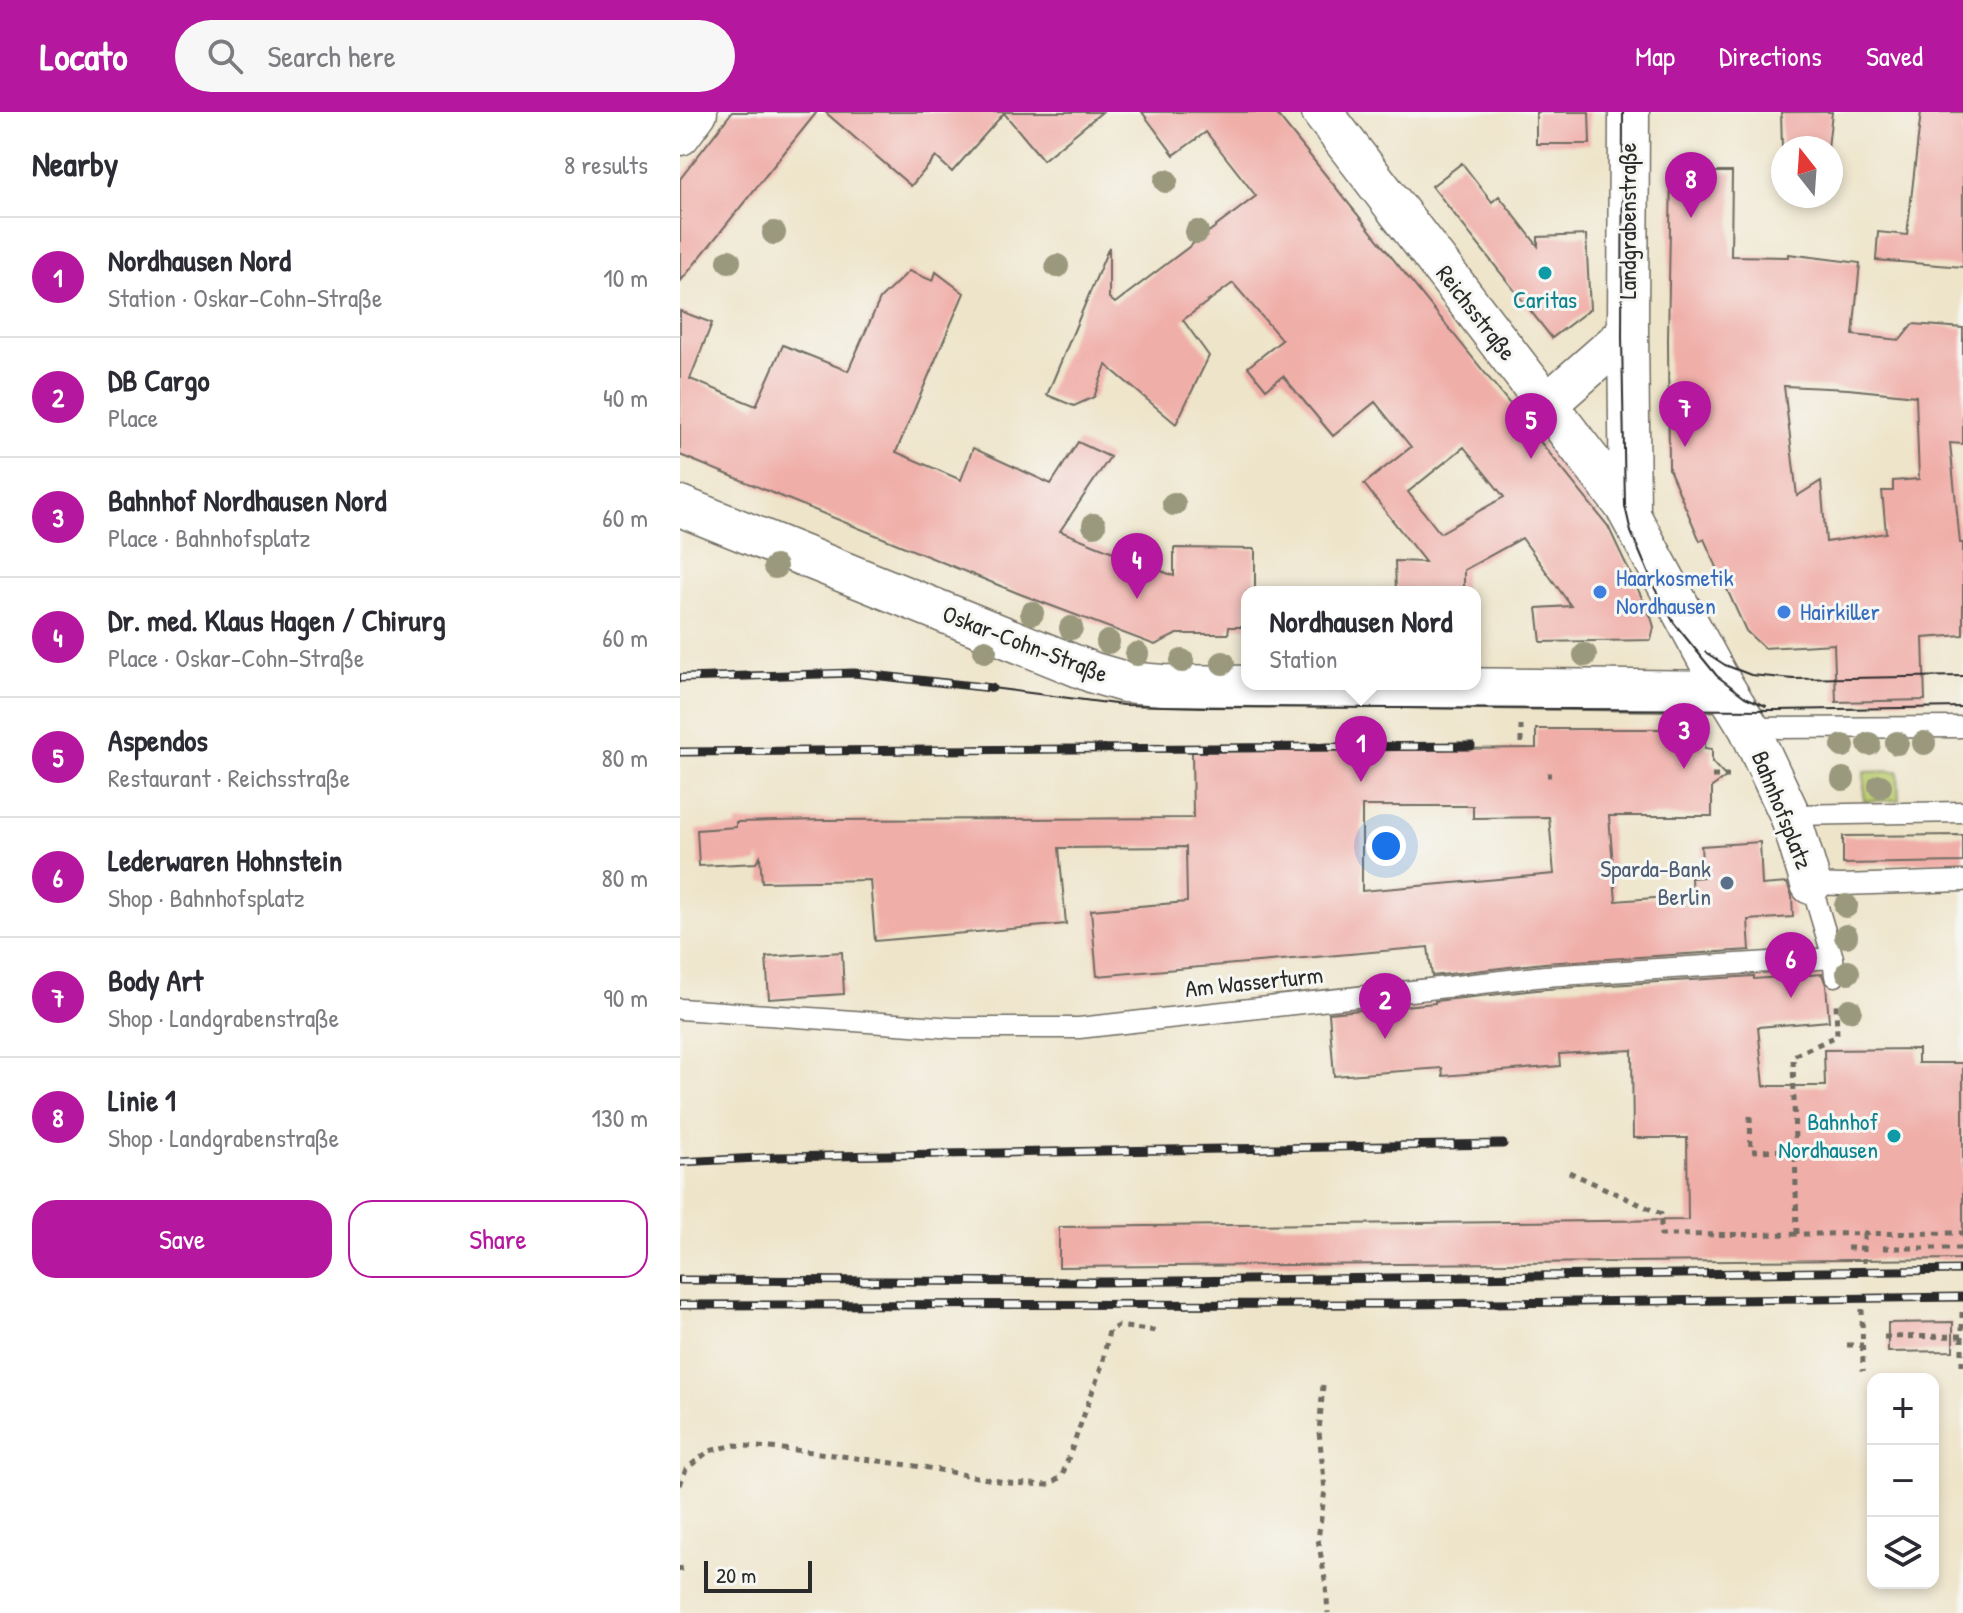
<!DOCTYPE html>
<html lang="en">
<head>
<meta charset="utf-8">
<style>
  body { margin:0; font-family:"Patrick Hand",sans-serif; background:#f7f7f7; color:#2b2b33 }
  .controls { position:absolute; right:24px; bottom:24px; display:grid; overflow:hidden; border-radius:16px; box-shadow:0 4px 12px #0003 }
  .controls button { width:72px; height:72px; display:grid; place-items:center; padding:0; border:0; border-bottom:2px solid #e1e1e2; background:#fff; color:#2b2b33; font:40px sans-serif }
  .compass { position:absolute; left:1091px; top:24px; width:72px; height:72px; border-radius:50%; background:#fff; box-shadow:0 4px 12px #0003; rotate:343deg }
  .scale { position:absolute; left:24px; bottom:20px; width:108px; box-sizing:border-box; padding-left:8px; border:4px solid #2b2b2b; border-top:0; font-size:22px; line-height:28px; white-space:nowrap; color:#2b2b2b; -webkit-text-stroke:6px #f6f6f2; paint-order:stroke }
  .you { position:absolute; left:706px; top:734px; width:28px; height:28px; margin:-20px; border:6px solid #fff; border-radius:50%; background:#1a73e8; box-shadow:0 0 0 12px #1a73e833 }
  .badge { display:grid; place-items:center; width:52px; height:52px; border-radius:50%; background:#b5179e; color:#fff; font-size:26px; font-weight:700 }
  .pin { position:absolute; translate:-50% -66px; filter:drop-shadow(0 2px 4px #0008) }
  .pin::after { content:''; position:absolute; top:42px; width:28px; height:24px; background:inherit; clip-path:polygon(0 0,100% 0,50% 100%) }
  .popup { position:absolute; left:561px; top:474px; width:240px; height:104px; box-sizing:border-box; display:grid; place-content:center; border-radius:16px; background:#fff; filter:drop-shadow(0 2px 6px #0005); font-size:26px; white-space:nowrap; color:#7c7c81 }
  .popup b { font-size:30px; color:#2b2b33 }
  .popup::after { content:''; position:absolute; left:50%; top:100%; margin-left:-16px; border:16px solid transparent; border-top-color:#fff }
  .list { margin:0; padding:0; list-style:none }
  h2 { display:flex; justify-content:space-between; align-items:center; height:104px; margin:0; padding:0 32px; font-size:34px }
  h2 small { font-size:26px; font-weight:400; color:#7c7c81 }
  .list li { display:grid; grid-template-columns:52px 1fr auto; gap:24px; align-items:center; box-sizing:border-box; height:120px; padding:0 32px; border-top:2px solid #e1e1e2 }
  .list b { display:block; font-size:30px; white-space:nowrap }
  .list p { margin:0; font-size:26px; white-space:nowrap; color:#7c7c81 }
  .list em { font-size:26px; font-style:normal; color:#7c7c81 }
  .actions { display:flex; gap:16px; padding:24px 32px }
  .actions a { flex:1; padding:18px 0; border:2px solid #b5179e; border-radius:24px; text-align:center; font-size:28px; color:#b5179e }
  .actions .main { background:#b5179e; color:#fff }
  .icon { flex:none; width:44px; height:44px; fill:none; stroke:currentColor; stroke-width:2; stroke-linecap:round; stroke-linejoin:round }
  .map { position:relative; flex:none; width:1283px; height:1501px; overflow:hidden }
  header { display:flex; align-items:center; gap:48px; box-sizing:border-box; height:112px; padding:0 40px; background:#b5179e; color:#fff }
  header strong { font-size:38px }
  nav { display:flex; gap:44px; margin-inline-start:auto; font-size:28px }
  .search { width:560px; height:72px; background:#f7f7f7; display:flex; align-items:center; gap:20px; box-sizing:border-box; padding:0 28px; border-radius:44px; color:#7c7c81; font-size:30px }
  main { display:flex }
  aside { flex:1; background:#fff }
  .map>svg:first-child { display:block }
  .green { fill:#b9ca6d; stroke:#727a4c; stroke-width:2 }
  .building { fill:#f0aea8; fill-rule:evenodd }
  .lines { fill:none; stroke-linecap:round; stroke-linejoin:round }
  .lane-casing { stroke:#6f6c62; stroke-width:23 }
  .street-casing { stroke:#6f6c62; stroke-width:43 }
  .path { stroke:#6f6c62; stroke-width:5; stroke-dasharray:6 6; stroke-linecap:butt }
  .lane { stroke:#fff; stroke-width:20 }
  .street { stroke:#fff; stroke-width:40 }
  .tram { stroke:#2b2b2b; stroke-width:2 }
  .rail-casing { stroke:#2b2b2b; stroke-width:9 }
  .rail { stroke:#f6f6f2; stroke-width:6; stroke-dasharray:18; stroke-linecap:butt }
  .tree { fill:#9a997d }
  .culture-dot { fill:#0f9aa8; stroke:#f6f6f2; stroke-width:3 }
  .shop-dot { fill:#3f7fe0; stroke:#f6f6f2; stroke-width:3 }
  .service-dot { fill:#5c6f8a; stroke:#f6f6f2; stroke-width:3 }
  .labels { text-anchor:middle; stroke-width:6; stroke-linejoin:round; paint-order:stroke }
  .street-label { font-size:24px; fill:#2b2b2b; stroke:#f6f6f2 }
  .culture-label { font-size:24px; fill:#0d838f; stroke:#f6f6f2 }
  .shop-label { font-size:24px; fill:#366cbe; stroke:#f6f6f2; text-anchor:start }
  .service-label { font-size:24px; fill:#4e5e75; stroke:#f6f6f2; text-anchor:end }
</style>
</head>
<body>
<header>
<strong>Locato</strong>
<div class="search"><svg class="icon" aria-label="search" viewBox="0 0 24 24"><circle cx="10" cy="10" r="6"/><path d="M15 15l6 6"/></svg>Search here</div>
<nav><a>Map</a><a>Directions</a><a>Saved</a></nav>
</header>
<main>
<aside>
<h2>Nearby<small>8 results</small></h2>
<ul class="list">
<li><span class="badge">1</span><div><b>Nordhausen Nord</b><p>Station · Oskar-Cohn-Straße</p></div><em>10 m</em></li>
<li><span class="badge">2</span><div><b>DB Cargo</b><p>Place</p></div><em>40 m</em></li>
<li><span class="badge">3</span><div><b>Bahnhof Nordhausen Nord</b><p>Place · Bahnhofsplatz</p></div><em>60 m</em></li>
<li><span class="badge">4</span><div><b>Dr. med. Klaus Hagen / Chirurg</b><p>Place · Oskar-Cohn-Straße</p></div><em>60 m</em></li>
<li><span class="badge">5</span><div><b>Aspendos</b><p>Restaurant · Reichsstraße</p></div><em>80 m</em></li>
<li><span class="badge">6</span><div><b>Lederwaren Hohnstein</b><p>Shop · Bahnhofsplatz</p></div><em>80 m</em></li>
<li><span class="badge">7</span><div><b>Body Art</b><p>Shop · Landgrabenstraße</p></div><em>90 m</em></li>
<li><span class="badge">8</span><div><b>Linie 1</b><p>Shop · Landgrabenstraße</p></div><em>130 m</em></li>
</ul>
<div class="actions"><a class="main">Save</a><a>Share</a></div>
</aside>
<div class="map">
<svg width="1283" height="1501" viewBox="0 0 1283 1501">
  <rect width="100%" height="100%" fill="#f6f6f2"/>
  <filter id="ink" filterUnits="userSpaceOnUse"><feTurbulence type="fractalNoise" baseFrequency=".0125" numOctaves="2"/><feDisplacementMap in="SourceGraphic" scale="16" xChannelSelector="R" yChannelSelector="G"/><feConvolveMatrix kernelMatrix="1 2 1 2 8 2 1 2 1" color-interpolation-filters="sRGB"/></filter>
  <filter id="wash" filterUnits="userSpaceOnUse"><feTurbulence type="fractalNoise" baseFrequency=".006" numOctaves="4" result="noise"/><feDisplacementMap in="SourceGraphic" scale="32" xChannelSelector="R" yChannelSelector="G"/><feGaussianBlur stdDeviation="1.8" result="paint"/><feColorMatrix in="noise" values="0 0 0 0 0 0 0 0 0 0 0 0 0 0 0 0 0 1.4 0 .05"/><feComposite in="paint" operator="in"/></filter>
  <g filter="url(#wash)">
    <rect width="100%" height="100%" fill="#eee4c9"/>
    <path class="green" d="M1218,659L1219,688L1184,689V660Z"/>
    <g id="blocks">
      <path class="building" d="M52,0H137L0,170V67Z
        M145,0H422L363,48L324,1L272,60L256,45L231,74Z
        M462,0H595L928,414L971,505L974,515L971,528L861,530L857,496L891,494L842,426L784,458V480H716L715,449L745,450L684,372L731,335L695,290L653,324L603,264L586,277L568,255L602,228L553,171L503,208L529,244L496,312L426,253L414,285L394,294L367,283L429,135V186L435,191L576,84L526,20L494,43ZM784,335L824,385L760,421L728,380Z
        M856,0H909L910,32H856Z
        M1101,0H1152L1148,36H1102Z
        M1241,0H1283V155L1196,148L1198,120L1227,123Z
        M782,51L812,90L819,84L858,134V125L906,123L910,197L872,226L752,74Z
        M991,60H1052L1051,144L1108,145V142L1180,151L1173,223L1220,228L1233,212L1283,216V332L1270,331L1280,431H1283V523L1243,526L1245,588L1156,590L1154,532L1084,536L1066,519L1024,427L1020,429L989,357L988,228ZM1104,274L1168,277L1236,284L1239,367L1213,369V379H1202L1206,421L1146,430L1141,369L1117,384Z
        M229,159L253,169L256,160L284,181L216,340L281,368L293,336L371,372L398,330L430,345L380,419L494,464V436L575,437V480H567V515H549L548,522H497L475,533L340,482L0,343V199L32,211L10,267L76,294L103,233L168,259L200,187Z
        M856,617H1025V636L1032,637V650L1046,665L1032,675V704H929L936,789L1012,783L1011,766L1023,765L1021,734L1080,730L1082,773L1107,771L1112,784L1113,805L1068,808L1070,838L864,851L752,864L748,835L417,864L411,798L507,790L506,735L379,736L386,812L195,829L190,768L82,770L80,744L76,751L19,754L17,718L56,715V710L144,708L513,706L512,640L856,636ZM682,694H793V706L869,705L874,762L682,779Z
        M1283,723V750L1163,752V724Z
        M162,840L164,882L89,887L86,845Z
        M1142,862L1146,873L1149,909L1078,915L1084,974H1145L1144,938L1238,937V951H1283V1147L379,1155V1115L1008,1108L1007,1026H953L952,938L879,942L880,954L763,964L762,956L654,964L649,901L755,891V889L866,877L1074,864V867Z
        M1273,1210V1239L1208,1240V1211Z"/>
    </g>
  </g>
  <g filter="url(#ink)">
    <use href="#blocks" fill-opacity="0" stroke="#6f6c62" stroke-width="2"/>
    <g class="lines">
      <defs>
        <path id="lane" d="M1069,616L1283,615
          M1110,703L1283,700
          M1155,864L1153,846L1131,772L1162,773L1283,769
          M0,897L274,916H399L865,864L1153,846"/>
        <path id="street" d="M642,0L945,394L1037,564L1069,616L1110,703L1131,772
          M949,0L948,217L950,403
          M0,23L17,0
          M867,292L942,226L948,217
          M0,394L414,561L445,570L482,573L1046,579"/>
      </defs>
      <use href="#lane" class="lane-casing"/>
      <use href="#street" class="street-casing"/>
      <path class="path" d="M841,613V636
        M867,663H871
        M1032,664H1049
        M1070,1004L1071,1039L1115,1038
        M889,1060L981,1102V1123L1283,1121
        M1117,1122L1113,944L1157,924L1156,889
        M1184,1122V1151
        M1167,1136H1184
        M1203,1136H1283
        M1182,1197L1183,1259
        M1282,1224V1259
        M1204,1225L1282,1224V1197
        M1167,1233H1183
        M643,1273L639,1320L645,1378L638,1427L646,1473L648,1501
        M0,1373L6,1357L29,1339L55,1333L124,1339L243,1355L329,1371L369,1373L382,1364L422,1253L429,1219L438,1214L476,1219
        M0,1454L1,1461"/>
      <use href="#lane" class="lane"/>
      <use href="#street" class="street"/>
      <path class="tram" d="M943,0L942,226L945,394L951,420L968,460L975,477L994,511L1037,564L1065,585L1086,594
        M1025,540L1045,553L1071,563L1114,567L1283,564
        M312,576L443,593L525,595L1096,598L1283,595"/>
      <defs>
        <path id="rail" d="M0,566L174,561L312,576
          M0,640L791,634
          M0,1050L96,1045L823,1032
          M0,1168L424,1170L1283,1158
          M0,1193L727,1192L1283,1185"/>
      </defs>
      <use href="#rail" class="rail-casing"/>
      <use href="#rail" class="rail"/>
    </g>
    <g class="tree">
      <circle cx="486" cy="69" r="12"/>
      <circle cx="517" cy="120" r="12"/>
      <circle cx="94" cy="121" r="12"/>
      <circle cx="49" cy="149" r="12"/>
      <circle cx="377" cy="154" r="12"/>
      <circle cx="494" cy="392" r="12"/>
      <circle cx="414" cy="413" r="12"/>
      <circle cx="95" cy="455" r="12"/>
      <circle cx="352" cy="501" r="12"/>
      <circle cx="391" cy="516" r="12"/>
      <circle cx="428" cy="530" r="12"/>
      <circle cx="305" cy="539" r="12"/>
      <circle cx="457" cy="542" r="12"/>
      <circle cx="905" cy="543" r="12"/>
      <circle cx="502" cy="549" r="12"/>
      <circle cx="543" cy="551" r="12"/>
      <circle cx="1217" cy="631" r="12"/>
      <circle cx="1244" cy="631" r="12"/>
      <circle cx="1189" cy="632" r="12"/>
      <circle cx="1163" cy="634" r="12"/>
      <circle cx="1163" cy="667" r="12"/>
      <circle cx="1200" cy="674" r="12"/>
      <circle cx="1166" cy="794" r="12"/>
      <circle cx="1166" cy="824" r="12"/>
      <circle cx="1168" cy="860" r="12"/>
      <circle cx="1170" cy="898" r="12"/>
    </g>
  </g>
  <g class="culture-dot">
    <circle cx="865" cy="161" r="8"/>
    <circle cx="1214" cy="1024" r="8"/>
  </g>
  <g class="shop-dot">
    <circle cx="920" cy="480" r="8"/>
    <circle cx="1104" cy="500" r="8"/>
  </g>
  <circle class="service-dot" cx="1047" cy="771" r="8"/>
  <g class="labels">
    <g class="street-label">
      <text transform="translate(948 109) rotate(-90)" y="8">Landgrabenstraße</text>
      <text transform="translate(796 201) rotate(52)" y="8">Reichsstraße</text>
      <text transform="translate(345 532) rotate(21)" y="8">Oskar-Cohn-Straße</text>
      <text transform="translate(1102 698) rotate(68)" y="8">Bahnhofsplatz</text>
      <text transform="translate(574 870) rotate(-6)" y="8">Am Wasserturm</text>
    </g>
    <g class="culture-label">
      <text x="865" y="196">Caritas</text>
      <text x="1198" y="1018" text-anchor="end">Bahnhof<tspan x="1198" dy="28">Nordhausen</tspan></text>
    </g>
    <g class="shop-label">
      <text x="936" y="474">Haarkosmetik<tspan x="936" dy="28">Nordhausen</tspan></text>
      <text x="1120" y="508">Hairkiller</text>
    </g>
    <g class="service-label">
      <text x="1031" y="765">Sparda-Bank<tspan x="1031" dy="28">Berlin</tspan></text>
    </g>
  </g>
</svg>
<div class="controls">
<button>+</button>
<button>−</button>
<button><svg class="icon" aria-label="layers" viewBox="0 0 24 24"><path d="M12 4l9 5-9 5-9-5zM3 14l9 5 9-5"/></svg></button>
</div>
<svg class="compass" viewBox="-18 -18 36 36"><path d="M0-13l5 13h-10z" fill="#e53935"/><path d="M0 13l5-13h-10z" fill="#7c7c81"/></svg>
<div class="scale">20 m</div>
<div class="you"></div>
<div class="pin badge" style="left:681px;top:670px">1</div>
<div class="popup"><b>Nordhausen Nord</b>Station</div>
<div class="pin badge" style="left:705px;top:927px">2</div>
<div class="pin badge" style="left:1004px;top:657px">3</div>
<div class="pin badge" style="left:457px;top:487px">4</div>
<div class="pin badge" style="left:851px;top:347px">5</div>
<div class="pin badge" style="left:1111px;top:886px">6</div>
<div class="pin badge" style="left:1005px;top:335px">7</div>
<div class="pin badge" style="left:1011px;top:106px">8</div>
</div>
</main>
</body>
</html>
